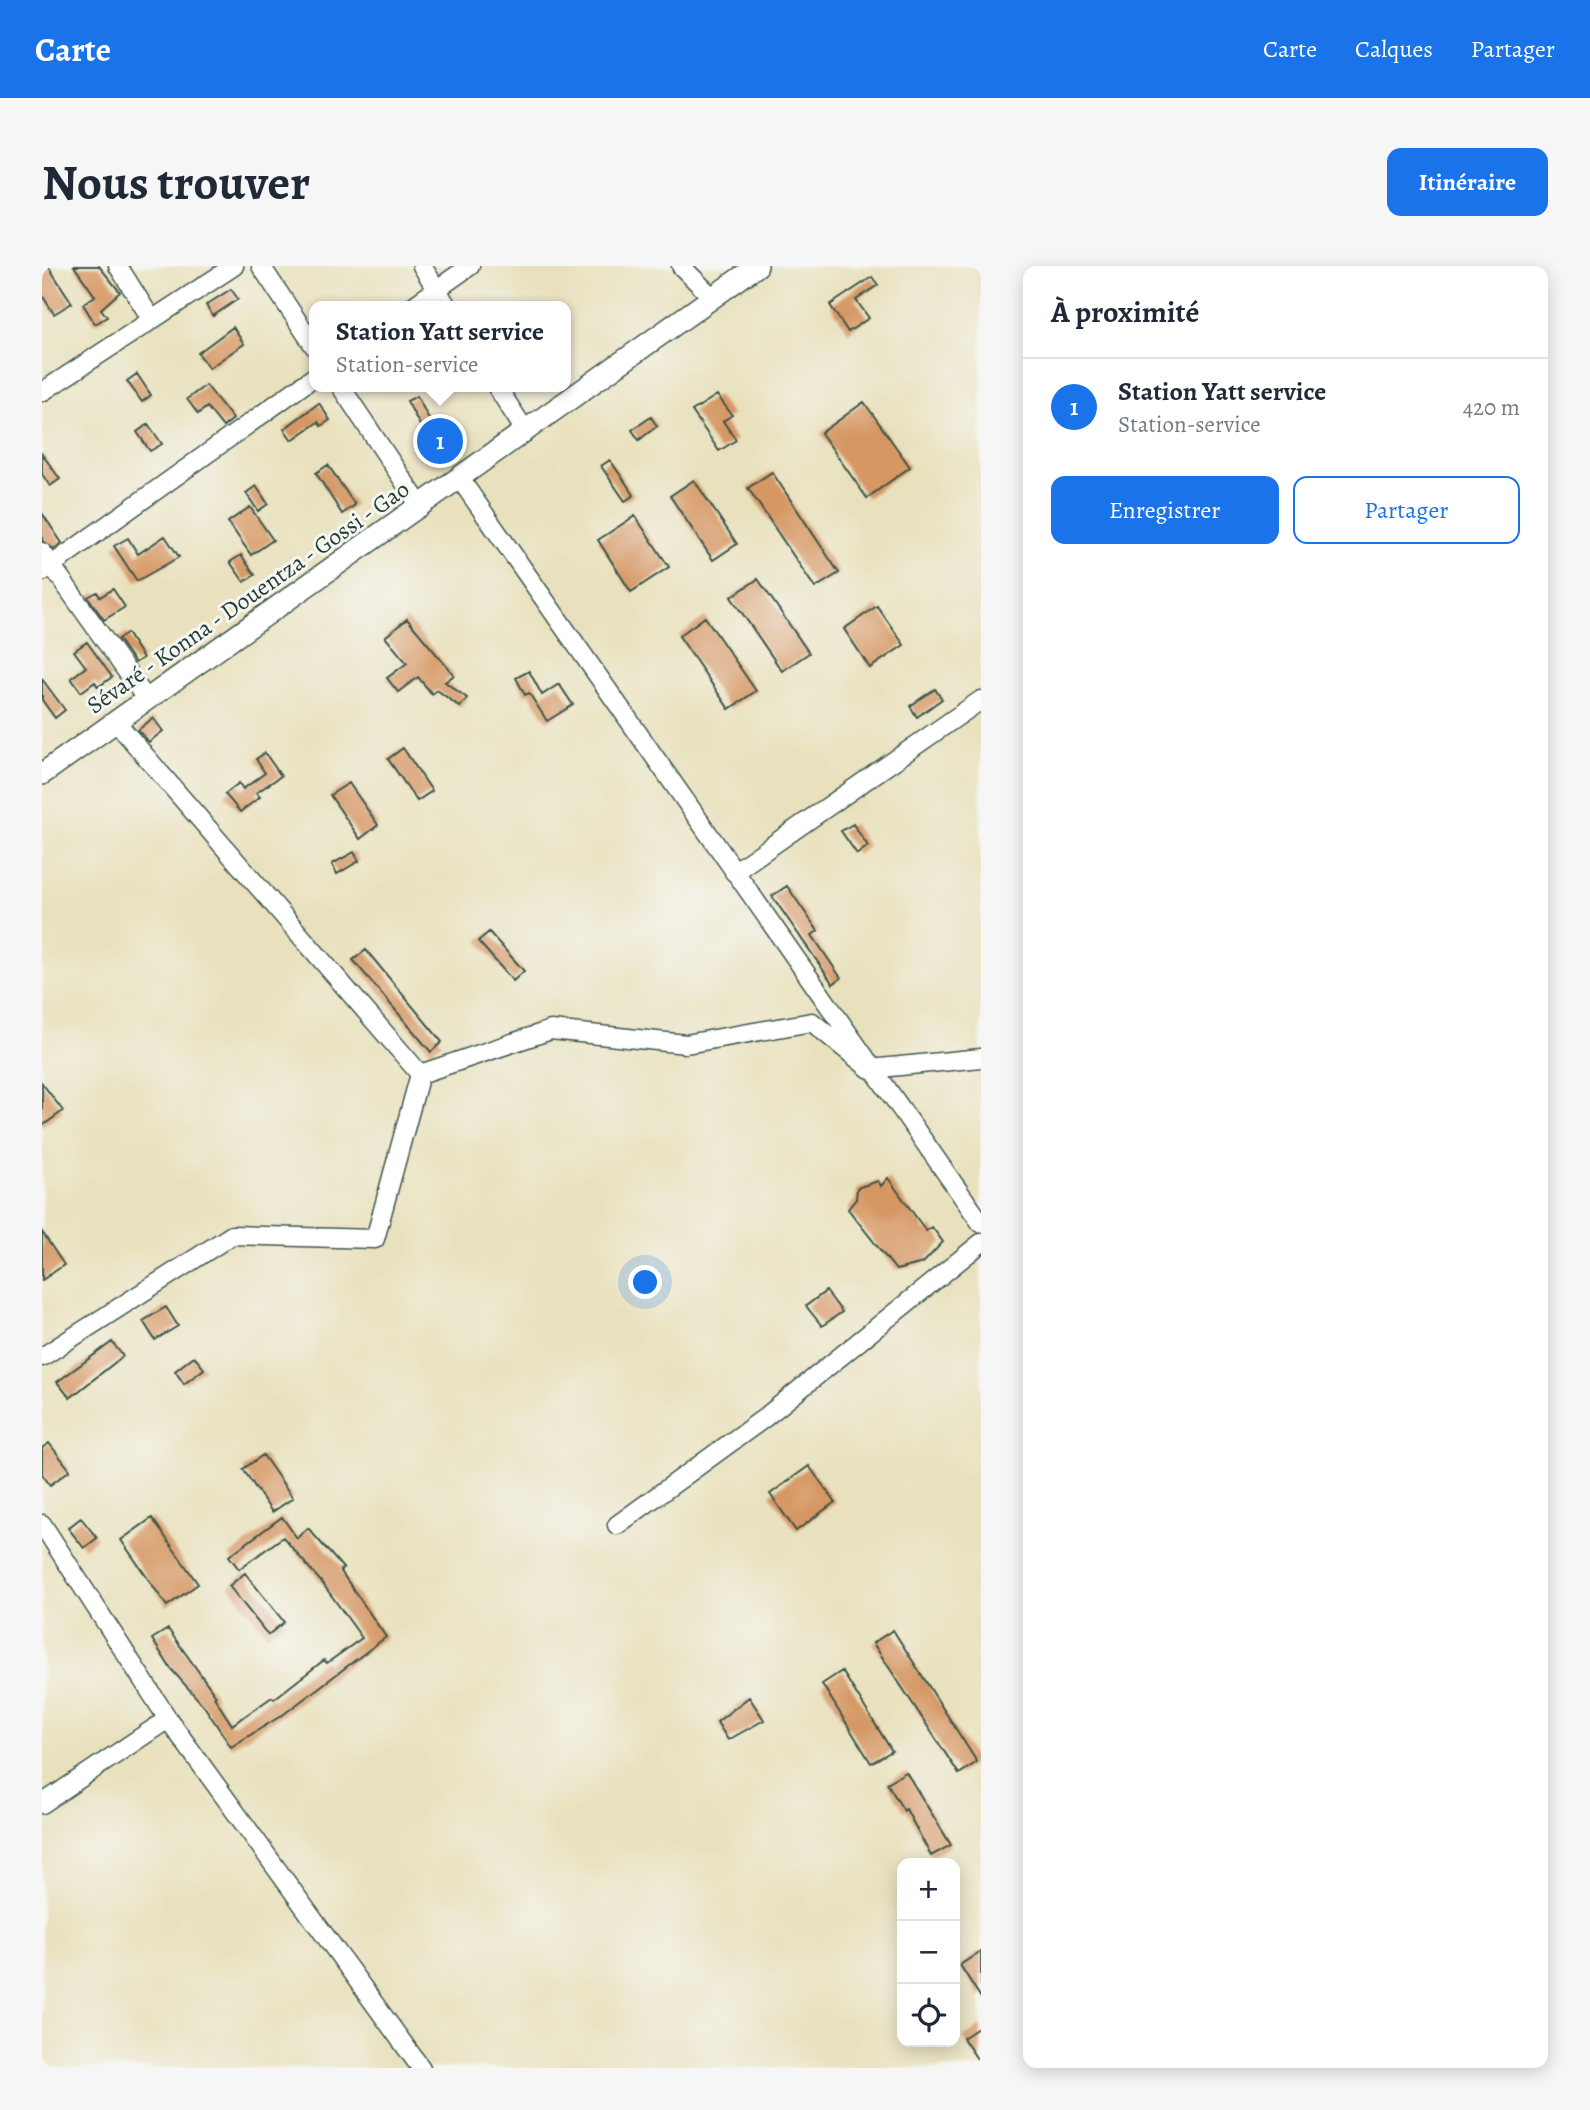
<!DOCTYPE html>
<html lang="fr">
<head>
<meta charset="utf-8">
<style>
  body { margin:0; font-family:Alegreya,serif; background:#f6f6f7; color:#1f2937 }
  .controls { position:absolute; right:21px; bottom:21px; display:grid; overflow:hidden; border-radius:14px; box-shadow:0 4px 18px #0003 }
  .controls button { width:63px; height:63px; display:grid; place-items:center; padding:0; border:0; border-bottom:2px solid #e0e1e3; background:#fff; color:#1f2937; font:35px sans-serif }
  .you { position:absolute; left:604px; top:1017px; width:24px; height:24px; margin:-18px; border:5px solid #fff; border-radius:50%; background:#1a73e8; box-shadow:0 0 0 10px #1a73e833 }
  .badge { display:grid; place-items:center; width:46px; height:46px; border-radius:50%; background:#1a73e8; color:#fff; font-size:23px; font-weight:700 }
  .pin { position:absolute; translate:-50% -50%; border:4px solid #fff; box-shadow:0 2px 7px #0006 }
  .popup { position:absolute; left:267px; top:35px; width:262px; height:91px; box-sizing:border-box; display:grid; place-content:center; border-radius:14px; background:#fff; filter:drop-shadow(0 2px 5px #0005); font-size:23px; white-space:nowrap; color:#747a83 }
  .popup b { font-size:26px; color:#1f2937 }
  .popup::after { content:''; position:absolute; left:50%; top:100%; margin-left:-14px; border:14px solid transparent; border-top-color:#fff }
  .list { margin:0; padding:0; list-style:none }
  h2 { display:flex; justify-content:space-between; align-items:center; height:91px; margin:0; padding:0 28px; font-size:30px }
  h2 small { font-size:23px; font-weight:400; color:#747a83 }
  .list li { display:grid; grid-template-columns:46px 1fr auto; gap:21px; align-items:center; box-sizing:border-box; height:98px; padding:0 28px; border-top:2px solid #e0e1e3 }
  .list b { display:block; font-size:26px; white-space:nowrap }
  .list p { margin:0; font-size:23px; white-space:nowrap; color:#747a83 }
  .list em { font-size:23px; font-style:normal; color:#747a83 }
  .actions { display:flex; gap:14px; padding:21px 28px }
  .actions a { flex:1; padding:16px 0; border:2px solid #1a73e8; border-radius:14px; text-align:center; font-size:24px; color:#1a73e8 }
  .actions .main { background:#1a73e8; color:#fff }
  .icon { flex:none; width:38px; height:38px; fill:none; stroke:currentColor; stroke-width:2; stroke-linecap:round; stroke-linejoin:round }
  .map { position:relative; flex:none; width:939px; height:1802px; overflow:hidden; border-radius:14px }
  header { display:flex; align-items:center; gap:42px; box-sizing:border-box; height:98px; padding:0 35px; background:#1a73e8; color:#fff }
  header strong { font-size:33px }
  nav { display:flex; gap:38px; margin-inline-start:auto; font-size:24px }
  .intro { display:flex; align-items:center; justify-content:space-between; box-sizing:border-box; height:168px; padding:0 42px }
  h1 { margin:0; font-size:49px }
  .button { padding:18px 32px; border-radius:14px; background:#1a73e8; color:#fff; font-size:24px; font-weight:700 }
  main { display:flex; gap:42px; padding:0 42px }
  aside { flex:1; background:#fff; border-radius:14px; box-shadow:0 4px 18px #0003 }
  .map>svg:first-child { display:block }
  .building { fill:#d69763 }
  .lines { fill:none; stroke-linecap:round; stroke-linejoin:round }
  .minor-casing { stroke:#3d5649; stroke-width:21 }
  .major-casing { stroke:#3d5649; stroke-width:24 }
  .minor { stroke:#fff; stroke-width:18 }
  .major { stroke:#fff; stroke-width:21 }
  .labels { text-anchor:middle; stroke-width:6; stroke-linejoin:round; paint-order:stroke }
  .street-label { font-size:24px; fill:#1f3d34; stroke:#f6f6f2 }
</style>
</head>
<body>
<header>
<strong>Carte</strong>
<nav><a>Carte</a><a>Calques</a><a>Partager</a></nav>
</header>
<div class="intro"><h1>Nous trouver</h1><a class="button">Itinéraire</a></div>
<main>
<div class="map">
<svg width="939" height="1802" viewBox="0 0 939 1802">
  <rect width="100%" height="100%" fill="#f6f6f2"/>
  <filter id="ink" filterUnits="userSpaceOnUse"><feTurbulence type="fractalNoise" baseFrequency=".0143" numOctaves="2"/><feDisplacementMap in="SourceGraphic" scale="14" xChannelSelector="R" yChannelSelector="G"/><feConvolveMatrix kernelMatrix="1 2 1 2 8 2 1 2 1" color-interpolation-filters="sRGB"/></filter>
  <filter id="wash" filterUnits="userSpaceOnUse"><feTurbulence type="fractalNoise" baseFrequency=".00686" numOctaves="4" result="noise"/><feDisplacementMap in="SourceGraphic" scale="28" xChannelSelector="R" yChannelSelector="G"/><feGaussianBlur stdDeviation="1.57" result="paint"/><feColorMatrix in="noise" values="0 0 0 0 0 0 0 0 0 0 0 0 0 0 0 0 0 1.4 0 .05"/><feComposite in="paint" operator="in"/></filter>
  <g filter="url(#wash)">
    <rect width="100%" height="100%" fill="#e9e1bd"/>
    <g id="blocks">
      <path class="building" d="M0,0H6L30,37L12,48L0,29Z
        M32,0H57L78,26L59,43L65,51L53,58L41,38L53,30Z
        M830,11L836,19L814,34L827,52L806,66L788,39Z
        M189,23L196,33L171,50L164,39Z
        M191,61L202,78L167,102L156,87Z
        M95,108L109,129L100,136L85,115Z
        M164,119L191,153L181,161L165,141L156,148L145,133Z
        M675,129L690,149L681,155L694,174L677,185L650,145Z
        M375,130L391,161L394,159L407,178L393,187L365,135Z
        M822,136L868,201L825,232L779,167Z
        M277,137L288,154L279,160L276,156L250,174L242,163Z
        M609,151L615,160L597,174L590,164Z
        M106,158L120,178L108,185L95,166Z
        M0,188L18,213L8,220L0,208Z
        M568,194L592,229L583,235L559,200Z
        M286,199L313,239L300,248L274,207Z
        M730,206L797,307L773,322L706,222Z
        M652,214L695,278L671,294L628,230Z
        M214,220L226,238L216,245L204,227Z
        M208,241L231,274L209,289L186,256Z
        M0,247L20,277L12,283L0,275Z
        M593,250L627,301L589,326L556,274Z
        M123,270L137,291L95,315L72,280L86,272L96,288Z
        M199,289L213,309L202,316L188,296Z
        M716,313L767,387L740,405L689,331Z
        M71,323L83,341L62,354L46,331L55,326L58,331Z
        M835,340L862,379L828,402L802,363Z
        M663,351L714,425L687,443L637,370Z
        M365,353L412,409L403,416L425,432L418,441L395,424L390,428L376,411L356,426L345,412L365,397L343,371Z
        M85,367L101,392L93,397L76,373Z
        M45,376L70,411L56,421L53,416L39,426L29,412L44,401L32,385Z
        M487,405L500,429L517,418L531,439L505,455L487,427L483,429L474,412Z
        M0,413L23,444L13,452L0,434Z
        M893,423L900,433L875,451L868,440Z
        M111,452L121,465L107,476L96,464Z
        M361,482L390,525L375,535L346,493Z
        M223,487L239,510L214,527L218,531L198,546L183,528L197,517L201,523L223,507L214,493Z
        M307,517L336,559L318,573L288,529Z
        M811,558L826,580L815,588L799,565Z
        M312,586L317,595L295,608L290,598Z
        M745,620L776,665L770,669L799,712L791,718L730,630Z
        M447,666L482,705L471,715L436,675Z
        M324,684L400,776L389,786L311,694Z
        M0,817L21,845L0,860Z
        M846,912L884,965L890,961L901,976L881,997L854,1004L806,943L814,933L815,922L836,915L839,920Z
        M0,966L22,999L0,1014Z
        M784,1025L800,1046L780,1060L764,1040Z
        M124,1041L136,1060L113,1074L101,1055Z
        M70,1076L81,1090L28,1132L15,1116Z
        M152,1090L162,1103L142,1118L133,1105Z
        M7,1177L28,1204L8,1219L0,1208V1182Z
        M221,1189L251,1232L230,1246L201,1203Z
        M767,1200L793,1236L754,1265L728,1228Z
        M240,1251L255,1272L266,1262L301,1302L298,1304L344,1371L242,1448L189,1481L162,1440L129,1403L110,1373L126,1363L174,1430L172,1431L190,1459L230,1431L232,1433L282,1394L285,1397L320,1372L281,1318L241,1271L197,1303L187,1290Z
        M39,1252L55,1272L42,1282L26,1262Z
        M110,1252L156,1318L125,1340L79,1274Z
        M203,1307L242,1356L226,1369L187,1320Z
        M851,1364L935,1496L917,1508L831,1377Z
        M800,1405L850,1485L829,1497L780,1418Z
        M707,1431L722,1454L686,1474L675,1456Z
        M864,1506L909,1579L889,1590L864,1543L862,1545L845,1517Z
        M939,1685V1732L918,1699Z
        M939,1760V1799L921,1772Z"/>
    </g>
  </g>
  <g filter="url(#ink)">
    <use href="#blocks" fill-opacity="0" stroke="#3d5649" stroke-width="2"/>
    <g class="lines">
      <defs>
        <path id="minor" d="M76,0L110,54
          M219,0L272,80
          M380,0L405,40
          M639,0L671,32
          M371,40L428,0
          M299,121L379,241
          M455,121L484,166
          M0,126L192,0
          M418,213L939,957
          M0,286L105,434
          M0,306L272,111
          M74,456L378,808L509,764L644,778L770,756L828,803L939,792
          M692,606L939,434
          M0,1091L190,969L333,973L378,808
          M0,1258L126,1453L379,1802
          M575,1259L721,1153L939,977
          M0,1538L126,1453"/>
        <path id="major" d="M0,508L715,0"/>
      </defs>
      <use href="#minor" class="minor-casing"/>
      <use href="#major" class="major-casing"/>
      <use href="#minor" class="minor"/>
      <use href="#major" class="major"/>
    </g>
  </g>
  <g class="labels">
    <g class="street-label">
      <text transform="translate(206 331) rotate(-35)" y="8">Sévaré - Konna - Douentza - Gossi - Gao</text>
    </g>
  </g>
</svg>
<div class="controls">
<button>+</button>
<button>−</button>
<button><svg class="icon" aria-label="locate" viewBox="0 0 24 24"><circle cx="12" cy="12" r="6"/><path d="M12 2v4M12 18v4M2 12h4M18 12h4"/></svg></button>
</div>
<div class="you"></div>
<div class="pin badge" style="left:398px;top:175px">1</div>
<div class="popup"><b>Station Yatt service</b>Station-service</div>
</div>
<aside>
<h2>À proximité<small></small></h2>
<ul class="list">
<li><span class="badge">1</span><div><b>Station Yatt service</b><p>Station-service</p></div><em>420 m</em></li>
</ul>
<div class="actions"><a class="main">Enregistrer</a><a>Partager</a></div>
</aside>
</main>
</body>
</html>
